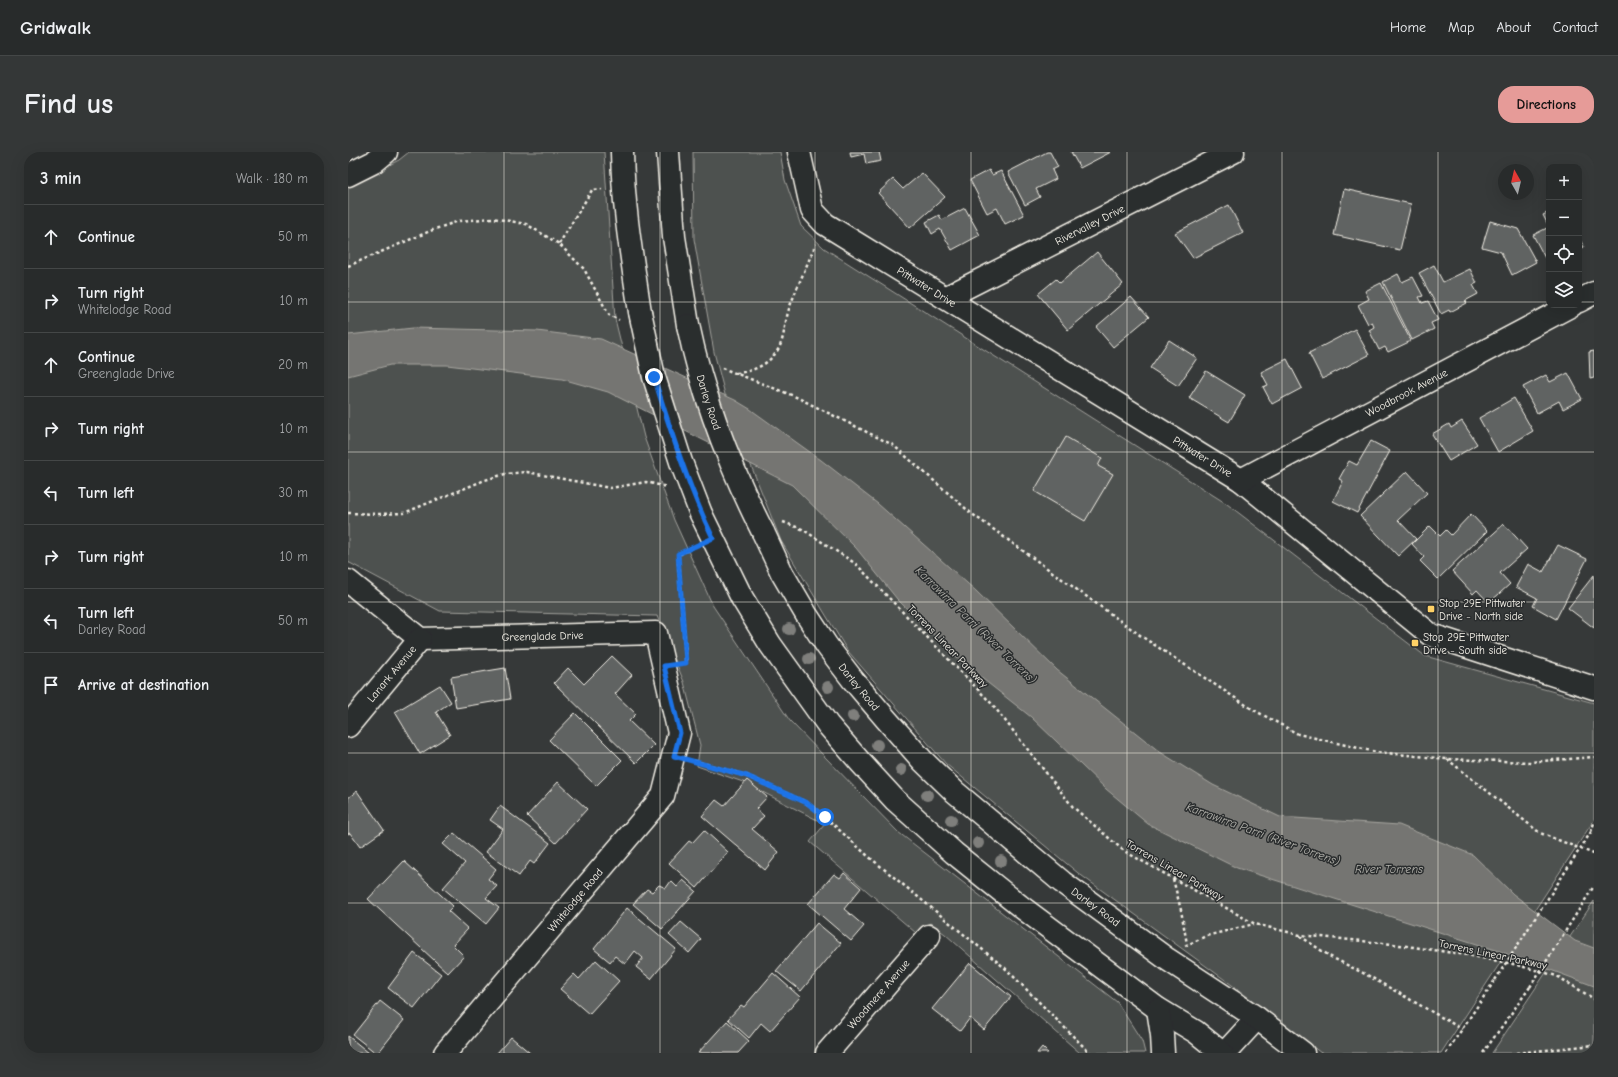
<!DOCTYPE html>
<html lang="en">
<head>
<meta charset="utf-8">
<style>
  body { margin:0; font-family:"Comic Neue",sans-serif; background:#343737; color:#f1f3f6 }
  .controls { position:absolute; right:12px; top:12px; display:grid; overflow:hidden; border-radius:8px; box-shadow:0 4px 16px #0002 }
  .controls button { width:36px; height:36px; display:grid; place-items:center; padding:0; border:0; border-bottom:1px solid #444747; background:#282b2b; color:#f1f3f6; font:20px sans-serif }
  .compass { position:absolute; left:1150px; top:12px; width:36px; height:36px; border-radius:50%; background:#282b2b; box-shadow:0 4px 16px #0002; rotate:352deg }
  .stop { position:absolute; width:12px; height:12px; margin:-9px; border:3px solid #1a73e8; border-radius:50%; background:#fff }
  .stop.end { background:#1a73e8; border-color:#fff; box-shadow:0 1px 4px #0008 }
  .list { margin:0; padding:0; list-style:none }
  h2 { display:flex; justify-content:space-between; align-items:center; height:52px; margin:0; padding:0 16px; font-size:17px }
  h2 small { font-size:13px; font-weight:400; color:#a5a7a9 }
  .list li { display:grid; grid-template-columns:26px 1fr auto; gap:12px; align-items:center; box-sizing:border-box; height:64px; padding:0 16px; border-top:1px solid #444747 }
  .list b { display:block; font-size:15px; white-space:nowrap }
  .list p { margin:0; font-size:13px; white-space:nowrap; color:#a5a7a9 }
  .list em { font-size:13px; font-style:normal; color:#a5a7a9 }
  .icon { flex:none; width:22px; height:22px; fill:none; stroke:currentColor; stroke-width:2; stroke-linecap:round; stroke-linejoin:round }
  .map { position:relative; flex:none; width:1246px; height:901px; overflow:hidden; border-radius:16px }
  header { display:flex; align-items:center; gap:24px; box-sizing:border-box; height:56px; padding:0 20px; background:#282b2b; border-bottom:1px solid #444747 }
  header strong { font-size:19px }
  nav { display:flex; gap:22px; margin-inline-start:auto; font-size:14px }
  .intro { display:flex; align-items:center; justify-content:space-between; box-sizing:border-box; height:96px; padding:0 24px }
  h1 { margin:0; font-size:28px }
  .button { padding:10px 18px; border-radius:16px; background:#e69b98; color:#111; font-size:14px; font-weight:700 }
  main { display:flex; gap:24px; padding:0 24px }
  aside { flex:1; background:#282b2b; border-radius:16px; box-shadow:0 4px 16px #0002 }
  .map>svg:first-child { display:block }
  .green { fill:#4e514f; stroke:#a1a19c }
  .water { fill:#757572; stroke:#a8a7a1 }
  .building { fill:#616362; stroke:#f4f1e8 }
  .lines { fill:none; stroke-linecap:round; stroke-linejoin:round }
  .minor-casing { stroke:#f4f1e8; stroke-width:25 }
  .major-casing { stroke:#f4f1e8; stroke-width:25 }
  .path { stroke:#f4f1e8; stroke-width:2.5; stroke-dasharray:3 3; stroke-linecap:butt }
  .minor { stroke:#2a2d2e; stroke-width:22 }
  .major { stroke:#2a2d2e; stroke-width:22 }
  .major-bridge-casing { stroke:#f4f1e8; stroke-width:25; stroke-linecap:butt }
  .path-bridge { stroke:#f4f1e8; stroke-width:2.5; stroke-dasharray:3 3; stroke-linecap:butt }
  .major-bridge { stroke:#2a2d2e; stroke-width:22 }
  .tree { fill:#7f7f7c }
  .route { stroke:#1a73e8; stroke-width:5 }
  .grid { fill:none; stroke:#f4f1e8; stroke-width:1; stroke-opacity:0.55 }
  .poi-dot { fill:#ffd166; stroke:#2a2d2e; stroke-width:1.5 }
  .labels { text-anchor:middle; stroke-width:3; stroke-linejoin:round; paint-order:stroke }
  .street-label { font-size:11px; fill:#f4f1e8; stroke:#2a2d2e }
  .poi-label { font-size:11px; fill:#f4f1e8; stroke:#2a2d2e; text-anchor:start }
  .water-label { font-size:12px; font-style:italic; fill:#b4b3ad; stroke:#2a2d2e }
</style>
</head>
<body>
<header>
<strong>Gridwalk</strong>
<nav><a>Home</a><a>Map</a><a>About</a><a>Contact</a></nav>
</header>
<div class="intro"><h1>Find us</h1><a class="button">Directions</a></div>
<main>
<aside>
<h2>3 min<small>Walk · 180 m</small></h2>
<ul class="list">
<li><svg class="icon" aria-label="ahead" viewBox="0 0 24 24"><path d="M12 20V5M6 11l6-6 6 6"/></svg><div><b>Continue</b></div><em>50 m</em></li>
<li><svg class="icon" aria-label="right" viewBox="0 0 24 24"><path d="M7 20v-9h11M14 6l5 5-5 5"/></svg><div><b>Turn right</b><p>Whitelodge Road</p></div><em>10 m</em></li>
<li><svg class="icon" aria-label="ahead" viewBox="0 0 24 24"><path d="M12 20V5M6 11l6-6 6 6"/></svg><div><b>Continue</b><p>Greenglade Drive</p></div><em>20 m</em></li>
<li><svg class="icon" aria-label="right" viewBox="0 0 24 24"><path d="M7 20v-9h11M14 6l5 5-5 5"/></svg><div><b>Turn right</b></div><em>10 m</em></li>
<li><svg class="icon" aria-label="left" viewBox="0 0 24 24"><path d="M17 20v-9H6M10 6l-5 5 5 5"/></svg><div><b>Turn left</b></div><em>30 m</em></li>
<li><svg class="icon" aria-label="right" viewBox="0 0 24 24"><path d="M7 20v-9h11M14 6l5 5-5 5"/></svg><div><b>Turn right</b></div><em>10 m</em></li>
<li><svg class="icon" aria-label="left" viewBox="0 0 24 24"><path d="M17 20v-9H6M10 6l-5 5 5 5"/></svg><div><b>Turn left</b><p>Darley Road</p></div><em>50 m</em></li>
<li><svg class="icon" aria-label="arrive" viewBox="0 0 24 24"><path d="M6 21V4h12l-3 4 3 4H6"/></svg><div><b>Arrive at destination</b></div></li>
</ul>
</aside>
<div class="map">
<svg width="1246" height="901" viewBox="0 0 1246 901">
  <rect width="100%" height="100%" fill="#363939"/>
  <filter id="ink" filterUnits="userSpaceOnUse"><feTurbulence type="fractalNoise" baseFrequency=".025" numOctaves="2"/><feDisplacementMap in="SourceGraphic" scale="8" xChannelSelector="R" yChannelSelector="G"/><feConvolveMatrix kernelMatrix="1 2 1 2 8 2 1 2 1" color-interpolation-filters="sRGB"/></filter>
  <g filter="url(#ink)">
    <path class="green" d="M61,0H256L267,167L296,285L326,368L365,454L442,569L550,680L769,850L794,889L797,901H732L597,782L582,771L568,781L462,690L477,672L395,630L349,614L352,593L336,530L309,464L92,459L0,410V34L51,8Z
      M345,0H432L437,28L453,74L476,96L879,352L1077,504L1246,551V668L1093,901H973L884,833L730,721L598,612L499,498L433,389L381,258L366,200L346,87Z
      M1246,749V901H1144Z"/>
    <path class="water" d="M65,176L189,179L253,187L387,248L402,257L473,308L530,352L628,439L709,518L812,600L865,633L932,665L1051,673L1125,703L1165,742L1227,789L1246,796V834L1151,799L889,716L800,672L758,637L683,565L612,509L549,447L508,396L444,333L260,240L214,227L99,213H42L0,224V183Z"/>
    <path class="building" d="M502,0H531L533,9L518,12L516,2L503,5Z
      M699,0H702L710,15L704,18L708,27L688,37L692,45L677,53L660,20Z
      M723,0H763L732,16Z
      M641,18L644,23L653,19L676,63L657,72L649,56L639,61L622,28Z
      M574,21L597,45L562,76L530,41L545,27L555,37Z
      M996,37L1063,52L1052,98L986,83Z
      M881,53L895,81L845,106L827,81Z
      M617,56L632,83L604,98L592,77L584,82L578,70L591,63L594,68Z
      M1201,60V104L1197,106L1185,83L1201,75L1195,63Z
      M1142,69L1170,77L1188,110L1164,123L1153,100L1134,95Z
      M1231,86L1236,95L1231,98Z
      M749,100L775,132L720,178L690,142L708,127L712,131Z
      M1086,113L1095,130L1122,117L1129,131L1125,133L1130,142L1117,149L1119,151L1102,160L1101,158L1093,162L1071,121Z
      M1050,122L1054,130L1065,125L1075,144L1071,145L1074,151L1080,149L1090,168L1083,171L1086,177L1064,188L1035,130Z
      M1033,131L1063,189L1040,200L1037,195L1031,198L1021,178L1026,175L1024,170L1020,172L1010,153L1021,147L1017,139Z
      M783,145L801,165L765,195L748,175Z
      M1007,177L1021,203L974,227L961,201Z
      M821,188L849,206L830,234L802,216Z
      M1246,199V226L1242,227L1241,200Z
      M939,207L954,236L924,252L915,235L920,233L913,220Z
      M858,219L897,243L881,270L841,246Z
      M1220,221L1234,247L1215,257L1211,249L1189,261L1175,235L1198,223L1202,230Z
      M1166,246L1185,279L1150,300L1131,266Z
      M1114,269L1129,292L1101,309L1084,282L1101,272L1103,276Z
      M718,285L754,306L750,314L765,322L737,369L686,339Z
      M1023,289L1042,299L1009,361L985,349L995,329L991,327L1001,309L1009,313Z
      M1059,319L1079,341L1050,368L1068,387L1050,404L1012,364Z
      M1123,362L1139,379L1090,427L1072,409L1076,405L1064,392L1082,374L1092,384L1098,378L1103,383Z
      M1156,372L1179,397L1152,421L1162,432L1141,451L1129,438L1125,442L1104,419Z
      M1210,393L1239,407L1208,467L1185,454L1189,446L1168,435L1180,412L1195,420Z
      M1246,423V476L1220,456Z
      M264,504L284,523L267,542L288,562L281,569L306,593L288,611L206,531L220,516L236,532Z
      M157,516L162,547L108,556L103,525Z
      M92,533L103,550L88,560L102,583L72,602L47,560Z
      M227,561L274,608L248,634L201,588Z
      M399,628L419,645L408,657L416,664L404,677L431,700L417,718L354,664L368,648L376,654Z
      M210,630L239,657L208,691L179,664Z
      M9,639L36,678L12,695L2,681L0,682V646Z
      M152,654L202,691L186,712L182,709L171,724L138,700L155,677L142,668Z
      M356,678L380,700L349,736L321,711L341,689L344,691Z
      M106,681L148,717L140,727L149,734L138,746L151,756L138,772L95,736L117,711L95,692Z
      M56,709L105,754L100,759L120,777L105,793L116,804L100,821L20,747Z
      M496,721L513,736L496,757L516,774L503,789L460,752L486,722L492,726Z
      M335,728L348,739L314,777L285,752L299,737L304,740L311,733L318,736L323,729L329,735Z
      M279,756L328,797L303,827L288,815L295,806L287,799L277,812L267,804L262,810L246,797Z
      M333,770L353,787L341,801L321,783Z
      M469,771L493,791L453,839L428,819Z
      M66,801L93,822L66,856L40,836Z
      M248,808L271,829L241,862L212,837L226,822L231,827Z
      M622,811L663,845L636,878L622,866L612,879L584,857Z
      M425,821L452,845L422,879L413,871L401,886L380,867L393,853L396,855Z
      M32,849L56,868L30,901H28L5,883Z
      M379,869L401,889L390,901H350Z
      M0,884L21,901H0Z
      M163,885L182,901H149Z
      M694,895L700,901H689Z"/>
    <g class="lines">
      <defs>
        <g id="minor">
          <path id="s1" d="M451,0L464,58L477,72L893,328L1083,483L1246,536"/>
          <path d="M0,23L26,10L38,0"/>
          <path id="s2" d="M599,145L885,0"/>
          <path d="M1231,149L1246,141"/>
          <path id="s3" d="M893,328L1224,153"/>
          <path id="s4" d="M0,429L72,487L308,481L331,581L315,644L97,901"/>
          <path id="s5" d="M0,574L72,487"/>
          <path id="s6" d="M479,901L581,784"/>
          <path d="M877,901L909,866"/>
        </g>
        <g id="major">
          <path d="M274,0C275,54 284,107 292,160"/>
          <path d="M320,0L326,85L340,173"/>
          <path d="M353,362L394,446L422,492L480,573L513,611L547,648L606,701L672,754L810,857L848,880L874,901"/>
          <path id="s7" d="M415,380L434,421L458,462L479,494L505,528L538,567L575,609L607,640L714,730L819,807L909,866L955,901"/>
          <path d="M810,857L814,883L815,901"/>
        </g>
      </defs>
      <use href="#minor" class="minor-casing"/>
      <use href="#major" class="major-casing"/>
      <path class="path" d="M211,92L244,38L254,37
        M0,114L87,77L111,69L145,66L178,72L211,92L236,117L261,163L271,168
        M374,216L446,244L545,293L624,362L796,486L904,557L950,582L1028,600L1099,607L1181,610L1246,605
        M388,221C405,220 422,212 431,196C437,184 437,167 442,154C450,133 459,113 468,92
        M0,361L32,362L56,361L137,328L157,322L179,320L262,336L298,330L319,335
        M435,370L454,377L508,412L644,552L725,655L776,699L907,772L952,783L1045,792L1119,803L1165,812L1209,824L1246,847
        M338,509L330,403L345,395
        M1099,607L1192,681L1246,702
        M346,609L399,624L459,651L477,665L520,704L657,816L742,901
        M1243,680L1246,671
        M825,727L833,758L839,792
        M952,784L983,805L1019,823L1114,877
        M837,794L858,784L906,772
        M1098,901L1147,828
        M1135,901L1182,835
        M1168,901L1246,893"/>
      <use href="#minor" class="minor"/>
      <use href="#major" class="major"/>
      <defs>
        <g id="major-bridge">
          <path d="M292,160L306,225L333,310L353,362"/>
          <path id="s8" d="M340,173C355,245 382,315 415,380"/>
        </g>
      </defs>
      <use href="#major-bridge" class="major-bridge-casing"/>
      <path class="path-bridge" d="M1147,828L1243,680
        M1182,835L1246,734"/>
      <use href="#major-bridge" class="major-bridge"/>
    </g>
    <g class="tree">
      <circle cx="441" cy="477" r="6"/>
      <circle cx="461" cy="507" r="6"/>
      <circle cx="480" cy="535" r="6"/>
      <circle cx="505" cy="564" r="6"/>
      <circle cx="529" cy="593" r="6"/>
      <circle cx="553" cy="618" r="6"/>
      <circle cx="579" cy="643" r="6"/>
      <circle cx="603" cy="668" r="6"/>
      <circle cx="630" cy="691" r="6"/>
      <circle cx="653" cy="709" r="6"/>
    </g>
  </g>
  <g class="lines" filter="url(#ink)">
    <path class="route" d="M306,225C323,280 340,334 365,386L330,402L338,511L316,514L332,581L326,604L399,624L459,651L477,665"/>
  </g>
  <path class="grid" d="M156,0V901M312,0V901M467,0V901M623,0V901M779,0V901M934,0V901M1090,0V901M0,150H1201M1231,150H1246M0,300H1246M0,450H1246M0,601H1246M0,751H1246"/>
  <g class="poi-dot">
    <rect x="1079" y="453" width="8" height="8" rx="2"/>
    <rect x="1063" y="487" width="8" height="8" rx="2"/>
  </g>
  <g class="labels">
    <g class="street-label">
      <text dy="4" stroke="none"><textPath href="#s2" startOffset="160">Rivervalley Drive</textPath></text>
      <text dy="4" stroke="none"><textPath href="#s1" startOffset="198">Pittwater Drive</textPath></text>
      <text dy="4" stroke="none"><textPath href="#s3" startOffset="187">Woodbrook Avenue</textPath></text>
      <text dy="4" stroke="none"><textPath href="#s8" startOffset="80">Darley Road</textPath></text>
      <text dy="4" stroke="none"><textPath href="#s1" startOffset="522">Pittwater Drive</textPath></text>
      <text dy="4" stroke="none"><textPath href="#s4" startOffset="215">Greenglade Drive</textPath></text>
      <text transform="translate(600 494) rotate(46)" y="4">Torrens Linear Parkway</text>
      <text dy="4" stroke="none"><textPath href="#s5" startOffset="68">Lanark Avenue</textPath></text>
      <text dy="4" stroke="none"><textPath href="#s7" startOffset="183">Darley Road</textPath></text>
      <text transform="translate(827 718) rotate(30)" y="4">Torrens Linear Parkway</text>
      <text transform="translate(227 748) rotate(-50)" y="4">Whitelodge Road</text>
      <text dy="4" stroke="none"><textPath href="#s7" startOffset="507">Darley Road</textPath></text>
      <text transform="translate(1145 802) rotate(12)" y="4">Torrens Linear Parkway</text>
      <text dy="4" stroke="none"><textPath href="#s6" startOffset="78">Woodmere Avenue</textPath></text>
    </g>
    <g class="poi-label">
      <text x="1091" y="455">Stop 29E Pittwater<tspan x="1091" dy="13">Drive - North side</tspan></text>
      <text x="1075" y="489">Stop 29E Pittwater<tspan x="1075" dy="13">Drive - South side</tspan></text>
    </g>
    <g class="water-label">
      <text transform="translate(628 473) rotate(44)" y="4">Karrawirra Parri (River Torrens)</text>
      <text transform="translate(915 682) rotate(20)" y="4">Karrawirra Parri (River Torrens)</text>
      <text x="1041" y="721">River Torrens</text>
    </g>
  </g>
</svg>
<div class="controls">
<button>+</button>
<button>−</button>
<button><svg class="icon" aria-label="locate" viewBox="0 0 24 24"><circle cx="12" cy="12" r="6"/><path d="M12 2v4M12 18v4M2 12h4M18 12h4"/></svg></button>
<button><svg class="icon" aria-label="layers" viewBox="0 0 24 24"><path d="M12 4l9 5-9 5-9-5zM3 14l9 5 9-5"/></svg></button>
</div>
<svg class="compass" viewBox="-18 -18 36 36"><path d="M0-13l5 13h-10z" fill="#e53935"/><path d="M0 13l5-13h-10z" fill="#a5a7a9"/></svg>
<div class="stop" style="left:477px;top:665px"></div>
<div class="stop end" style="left:306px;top:225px"></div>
</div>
</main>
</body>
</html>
